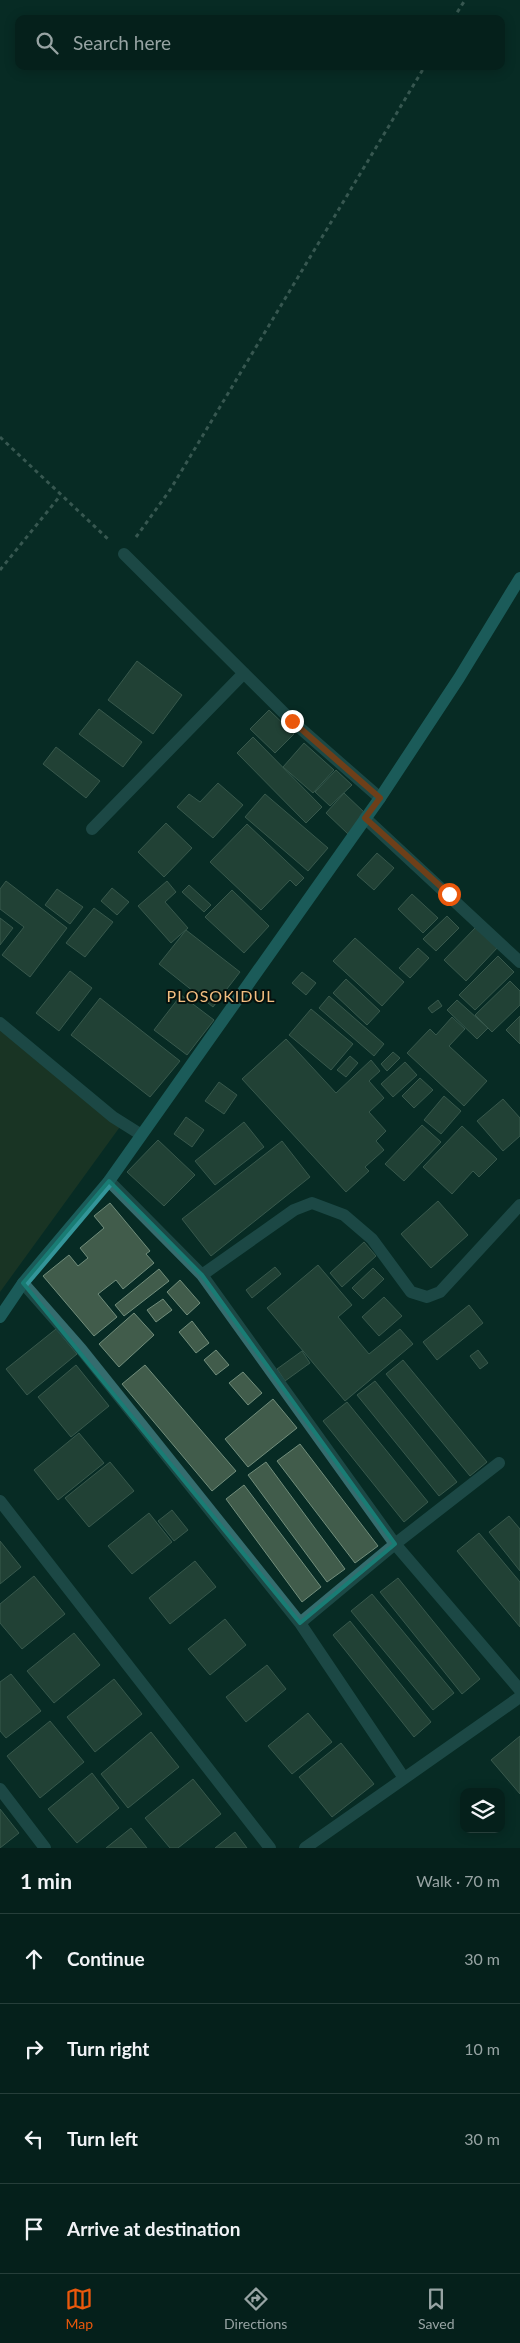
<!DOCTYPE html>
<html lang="en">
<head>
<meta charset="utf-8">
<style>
  body { margin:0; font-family:Lato,sans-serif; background:#132d28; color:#f1f3f6 }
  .controls { position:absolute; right:15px; bottom:15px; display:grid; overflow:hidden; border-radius:10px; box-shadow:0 2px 12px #0003 }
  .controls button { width:45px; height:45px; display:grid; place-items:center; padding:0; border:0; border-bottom:1px solid #263e3a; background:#05201b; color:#f1f3f6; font:25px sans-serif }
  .stop { position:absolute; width:15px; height:15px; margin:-11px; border:4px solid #ea580c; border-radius:50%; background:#fff }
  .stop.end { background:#ea580c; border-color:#fff; box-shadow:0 1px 5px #0008 }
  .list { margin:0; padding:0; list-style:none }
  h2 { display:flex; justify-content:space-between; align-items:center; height:65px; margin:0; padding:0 20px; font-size:21px }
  h2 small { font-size:16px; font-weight:400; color:#97a3a3 }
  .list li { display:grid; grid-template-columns:32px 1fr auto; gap:15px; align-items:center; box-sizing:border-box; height:90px; padding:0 20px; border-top:1px solid #263e3a }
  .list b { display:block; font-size:19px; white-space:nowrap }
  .list em { font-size:16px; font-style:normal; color:#97a3a3 }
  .icon { flex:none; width:28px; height:28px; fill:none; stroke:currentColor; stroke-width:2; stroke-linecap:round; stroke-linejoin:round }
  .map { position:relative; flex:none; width:520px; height:1848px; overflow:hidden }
  .search { position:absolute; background:#05201b; box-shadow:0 2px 12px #0003; left:15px; right:15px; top:15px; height:55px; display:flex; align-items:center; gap:12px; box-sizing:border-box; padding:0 18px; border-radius:10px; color:#97a3a3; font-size:19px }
  .sheet { height:425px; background:#05201b }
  nav { display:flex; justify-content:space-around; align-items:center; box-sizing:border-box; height:70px; border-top:1px solid #263e3a; background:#05201b; font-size:14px; color:#97a3a3 }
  nav a { display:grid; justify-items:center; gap:2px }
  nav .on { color:#ea580c }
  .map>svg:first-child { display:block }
  .green { fill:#2f3f25 }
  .building { fill:#415c4b; stroke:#728e7c }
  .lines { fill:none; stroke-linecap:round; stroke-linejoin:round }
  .path { stroke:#718c86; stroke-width:3; stroke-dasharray:4 4; stroke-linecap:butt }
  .street { stroke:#356c6e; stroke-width:12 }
  .secondary { stroke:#339599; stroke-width:12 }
  .route { stroke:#ea580c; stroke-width:6 }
  .marked { fill:none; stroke:#197c74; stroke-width:4; stroke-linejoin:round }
  .labels { text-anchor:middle; stroke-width:4; stroke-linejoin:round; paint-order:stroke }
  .quarter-label { font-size:16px; letter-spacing:1px; fill:#f3be80; stroke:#04110e }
</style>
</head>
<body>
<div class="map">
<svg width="520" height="1848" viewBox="0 0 520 1848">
  <rect width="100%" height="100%" fill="#072b24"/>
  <path class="green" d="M0,1020L122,1124L0,1292Z"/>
  <path class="building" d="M137,661L182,695L153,734L108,700Z
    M99,709L142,742L123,767L79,734Z
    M269,710L294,734L275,753L250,729Z
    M253,737L322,807L306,823L237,753Z
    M304,743L334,770L313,793L283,767Z
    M56,747L100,781L86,798L43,764Z
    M336,770L352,785L330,806L315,792Z
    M218,783L243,805L213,838L177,807L189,794L200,802Z
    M344,793L366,814L348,834L326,813Z
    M265,794L328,848L308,871L245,817Z
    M166,823L192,848L164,877L138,852Z
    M247,824L304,878L296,886L290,880L261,910L210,862Z
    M377,853L394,868L374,890L357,875Z
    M6,881L67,928L30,977L2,955L24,927L0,909V889Z
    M167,881L176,892L165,902L188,928L171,943L138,906Z
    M189,885L211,905L204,912L182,892Z
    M112,888L129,902L117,915L101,901Z
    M57,889L83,907L70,924L45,905Z
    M232,890L269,926L244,953L205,917Z
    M412,894L438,918L423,933L398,909Z
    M94,908L113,922L85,957L66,943Z
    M447,916L459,928L436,951L423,939Z
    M0,918L13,928L0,945Z
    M477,926L499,946L466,981L444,960Z
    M186,930L240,972L213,1007L159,964Z
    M355,938L404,982L382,1006L333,961Z
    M418,948L429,958L410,978L399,968Z
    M498,956L514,972L475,1010L459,995Z
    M70,971L92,988L59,1031L36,1013Z
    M302,972L316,983L306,995L292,983Z
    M346,979L380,1011L367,1025L333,993Z
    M510,981L520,991V1005L492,1032L475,1015Z
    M181,995L214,1020L187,1055L154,1030Z
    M329,996L384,1044L374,1056L319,1008Z
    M100,998L180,1061L150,1097L71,1035Z
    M438,1000L442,1006L432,1013L428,1008Z
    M457,1000L488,1028L477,1039L447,1010Z
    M311,1009L353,1044L331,1070L289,1035Z
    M520,1016V1044L506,1030Z
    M452,1017L465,1029L449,1046L487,1081L464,1106L407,1053L430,1029L436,1035Z
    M286,1039L336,1093L371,1060L380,1071L369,1081L384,1098L369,1112L386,1131L376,1141L384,1150L365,1167L369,1171L346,1192L242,1079Z
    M393,1052L400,1058L387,1071L381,1064Z
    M350,1056L358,1063L346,1077L337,1070Z
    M405,1062L417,1075L393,1097L381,1084Z
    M420,1078L433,1090L414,1108L402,1096Z
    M219,1082L237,1095L224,1114L205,1101Z
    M444,1096L461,1111L441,1134L424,1120Z
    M503,1099L520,1118V1136L503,1151L477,1121Z
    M186,1117L204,1130L192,1147L174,1134Z
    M244,1122L264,1147L215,1185L195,1161Z
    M422,1125L441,1142L404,1181L385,1164Z
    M462,1126L497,1159L479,1177L473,1171L452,1194L423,1167Z
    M158,1140L195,1175L164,1206L127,1172Z
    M282,1141L310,1177L211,1256L182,1219Z
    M438,1201L468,1235L431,1268L401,1234Z
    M110,1203L150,1251L146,1254L154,1263L123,1289L116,1280L98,1294L117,1317L94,1336L43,1276L69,1255L78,1266L88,1258L80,1248L104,1228L94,1216Z
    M364,1242L376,1256L342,1287L330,1273Z
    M318,1265L352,1305L338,1317L369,1354L400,1329L413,1344L345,1401L267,1308Z
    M275,1267L281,1274L252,1298L246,1290Z
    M373,1268L384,1279L363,1299L352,1288Z
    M159,1269L169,1281L124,1316L115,1305Z
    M180,1280L200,1303L187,1315L167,1292Z
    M384,1297L402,1316L379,1336L362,1317Z
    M163,1299L172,1310L156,1322L147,1310Z
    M469,1305L483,1323L437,1360L423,1342Z
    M134,1313L154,1335L119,1367L99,1344Z
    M192,1321L209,1343L196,1353L179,1332Z
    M56,1329L77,1354L27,1395L6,1369Z
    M216,1350L229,1365L216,1375L204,1360Z
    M478,1350L488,1363L480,1369L470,1356Z
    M302,1351L310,1363L285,1381L277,1369Z
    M403,1360L487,1462L470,1476L386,1374Z
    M76,1365L109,1406L71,1437L38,1397Z
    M145,1365L236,1471L212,1491L122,1384Z
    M243,1372L262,1393L248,1405L229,1383Z
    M375,1381L457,1482L439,1496L357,1395Z
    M273,1399L297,1428L248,1467L225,1439Z
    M347,1402L428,1502L404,1522L323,1421Z
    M79,1433L104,1463L58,1500L34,1470Z
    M300,1444L378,1546L355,1563L277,1461Z
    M110,1462L134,1491L89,1527L65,1498Z
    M266,1462L345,1569L327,1582L248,1475Z
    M244,1485L321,1587L302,1602L226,1499Z
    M172,1510L188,1530L174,1541L158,1521Z
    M149,1513L172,1542L132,1574L108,1546Z
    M509,1516L520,1529V1571L489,1532Z
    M479,1533L520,1582V1627L457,1551Z
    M0,1541L21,1567L0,1584Z
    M195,1561L216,1587L170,1624L149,1598Z
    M34,1576L65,1614L22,1649L0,1623V1604Z
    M398,1578L480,1679L462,1694L380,1592Z
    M372,1594L454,1693L433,1710L351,1611Z
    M225,1619L246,1645L210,1675L188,1649Z
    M350,1621L431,1722L414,1737L333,1635Z
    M74,1633L100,1665L54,1703L27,1671Z
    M267,1665L286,1689L246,1722L226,1697Z
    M11,1674L41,1711L6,1738L0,1731V1682Z
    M114,1679L142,1714L95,1752L67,1717Z
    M308,1713L332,1742L292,1774L268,1746Z
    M50,1721L84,1762L40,1798L7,1756Z
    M151,1732L179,1767L128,1808L101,1774Z
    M520,1736V1794L491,1760Z
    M341,1743L374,1784L332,1817L299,1777Z
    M92,1773L119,1808L77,1843L48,1809Z
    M193,1779L221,1814L178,1848H170L145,1818Z
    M0,1809L19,1833L0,1848Z
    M131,1828L147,1848H106Z
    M235,1832L247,1848H215Z"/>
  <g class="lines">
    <path class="path" d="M453,19L465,0
      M0,437L110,541
      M136,537L170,490L425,66
      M0,570L60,496"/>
    <path class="street" d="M124,554L292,721L380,798
      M365,818L520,962
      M92,829L244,673
      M0,1023L113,1117L140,1134
      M109,1181L202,1275L395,1544L520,1690
      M202,1275L294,1210L312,1203L344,1215L372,1239L411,1292L427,1297L440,1292L520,1205
      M23,1283L81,1349L300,1623L404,1778
      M0,1501L270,1848
      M300,1623L395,1544L499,1463
      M0,1789L45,1848
      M305,1848L520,1697"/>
    <path class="secondary" d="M0,1317L23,1283L109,1181L380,798L459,678L520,578"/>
  </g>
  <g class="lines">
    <path class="route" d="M292,721L380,798L365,818L449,894"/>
  </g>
  <path d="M0 0H520V1848H0ZM109,1181L202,1275L395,1544L300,1623L23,1283Z" fill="#072b24" fill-opacity=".55" fill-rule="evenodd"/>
  <path class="marked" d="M109,1181L202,1275L395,1544L300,1623L23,1283Z"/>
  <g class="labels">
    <g class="quarter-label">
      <text x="221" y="1002">PLOSOKIDUL</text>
    </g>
  </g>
</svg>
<div class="controls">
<button><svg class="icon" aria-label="layers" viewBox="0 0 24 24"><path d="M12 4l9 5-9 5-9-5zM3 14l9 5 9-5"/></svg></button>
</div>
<div class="stop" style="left:449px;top:894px"></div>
<div class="stop end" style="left:292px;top:721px"></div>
<div class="search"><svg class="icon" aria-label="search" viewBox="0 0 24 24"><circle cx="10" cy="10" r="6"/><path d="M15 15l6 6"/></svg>Search here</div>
</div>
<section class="sheet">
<h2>1 min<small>Walk · 70 m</small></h2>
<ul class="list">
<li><svg class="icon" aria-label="ahead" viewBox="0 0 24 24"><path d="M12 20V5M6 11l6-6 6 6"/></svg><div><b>Continue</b></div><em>30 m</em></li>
<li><svg class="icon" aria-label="right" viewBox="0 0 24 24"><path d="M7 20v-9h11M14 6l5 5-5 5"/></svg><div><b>Turn right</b></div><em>10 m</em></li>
<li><svg class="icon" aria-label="left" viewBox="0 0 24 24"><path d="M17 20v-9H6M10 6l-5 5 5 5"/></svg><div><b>Turn left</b></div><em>30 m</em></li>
<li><svg class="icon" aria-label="arrive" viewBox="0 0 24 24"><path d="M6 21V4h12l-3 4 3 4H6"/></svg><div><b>Arrive at destination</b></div></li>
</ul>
</section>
<nav>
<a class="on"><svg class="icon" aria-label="map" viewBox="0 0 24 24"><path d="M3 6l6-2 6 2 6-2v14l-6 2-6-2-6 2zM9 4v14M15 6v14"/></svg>Map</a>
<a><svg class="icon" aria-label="directions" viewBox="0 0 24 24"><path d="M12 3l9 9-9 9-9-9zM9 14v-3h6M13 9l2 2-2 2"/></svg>Directions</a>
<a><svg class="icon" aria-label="saved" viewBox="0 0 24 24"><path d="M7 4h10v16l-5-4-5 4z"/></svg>Saved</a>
</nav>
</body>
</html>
